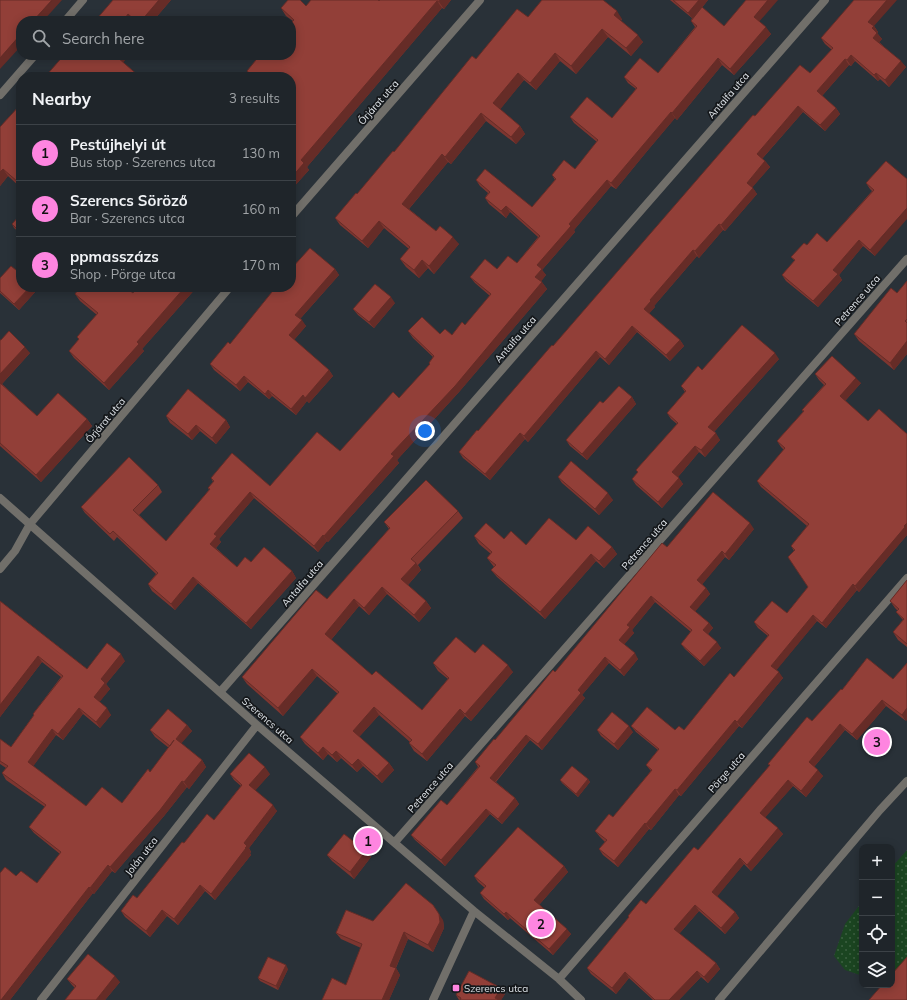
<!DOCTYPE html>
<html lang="en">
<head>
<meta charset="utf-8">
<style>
  body { margin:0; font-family:Mulish,sans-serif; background:#2c3136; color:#f1f3f6 }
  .controls { position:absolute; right:12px; bottom:12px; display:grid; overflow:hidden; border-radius:8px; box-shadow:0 2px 10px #0003 }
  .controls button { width:36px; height:36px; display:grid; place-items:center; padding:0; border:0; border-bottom:1px solid #3c4247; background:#1f252a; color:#f1f3f6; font:20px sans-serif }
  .you { position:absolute; left:425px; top:431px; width:14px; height:14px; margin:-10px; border:3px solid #fff; border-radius:50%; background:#1a73e8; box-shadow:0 0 0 6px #1a73e833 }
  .badge { display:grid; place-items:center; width:26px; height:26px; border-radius:50%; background:#fe85e0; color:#111; font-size:13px; font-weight:700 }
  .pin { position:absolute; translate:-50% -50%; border:2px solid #fff; box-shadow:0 1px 4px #0006 }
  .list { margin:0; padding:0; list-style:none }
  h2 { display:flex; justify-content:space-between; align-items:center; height:52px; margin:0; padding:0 16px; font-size:17px }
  h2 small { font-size:13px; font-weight:400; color:#a1a5a8 }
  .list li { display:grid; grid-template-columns:26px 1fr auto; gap:12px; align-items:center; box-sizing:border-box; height:56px; padding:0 16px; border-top:1px solid #3c4247 }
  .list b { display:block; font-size:15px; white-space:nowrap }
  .list p { margin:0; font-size:13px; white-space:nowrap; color:#a1a5a8 }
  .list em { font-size:13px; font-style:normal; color:#a1a5a8 }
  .icon { flex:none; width:22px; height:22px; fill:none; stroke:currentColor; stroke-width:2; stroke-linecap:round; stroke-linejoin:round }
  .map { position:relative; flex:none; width:907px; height:1000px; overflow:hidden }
  .search { position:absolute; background:#1f252a; box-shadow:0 2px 10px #0003; left:16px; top:16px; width:280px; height:44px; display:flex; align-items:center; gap:10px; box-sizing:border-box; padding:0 14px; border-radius:16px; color:#a1a5a8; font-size:15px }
  .panel { position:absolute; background:#1f252a; box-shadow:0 2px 10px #0003; left:16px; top:72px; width:280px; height:220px; border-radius:16px }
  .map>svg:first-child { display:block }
  .park { fill:url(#park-dots) }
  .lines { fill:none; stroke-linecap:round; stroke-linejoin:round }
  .street { stroke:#716f6a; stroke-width:8 }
  .wall { fill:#7e3630 }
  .shaded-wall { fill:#662c27 }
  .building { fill:#923f38; stroke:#662c27 }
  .poi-dot { fill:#fe85e0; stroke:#15181b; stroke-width:1.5 }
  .labels { text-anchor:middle; stroke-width:3.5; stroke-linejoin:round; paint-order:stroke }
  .street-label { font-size:10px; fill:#dfe4e9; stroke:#15181b }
  .poi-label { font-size:10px; fill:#dfe4e9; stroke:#15181b; text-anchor:start }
</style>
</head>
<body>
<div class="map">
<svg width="907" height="1000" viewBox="0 0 907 1000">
  <defs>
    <pattern id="park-dots" width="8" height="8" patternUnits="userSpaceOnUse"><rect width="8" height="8" fill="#1b4521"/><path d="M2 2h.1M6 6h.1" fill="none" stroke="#3c6041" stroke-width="1.8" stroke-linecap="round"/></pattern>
  </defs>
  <rect width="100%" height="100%" fill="#293138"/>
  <path class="park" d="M907,850V961L896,973H892V867Z
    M862,902V975H860L845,970L834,956L845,924Z"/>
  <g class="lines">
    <path class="street" d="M65,21L83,0
      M0,95L35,55
      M291,217L480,0
      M0,498L257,725L474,911L559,979L581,1000
      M0,569L15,551L30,524L230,287
      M221,691L825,0
      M395,842L907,259
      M559,979L907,578
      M41,1000L257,725
      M433,1000L474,911
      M719,1000L880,810L907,781"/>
  </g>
  <path class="wall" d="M171,0L153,21H95Z
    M451,0L444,9L442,8L307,167L309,170L291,190L293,113L291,111V77H251L247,71L291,55L293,21L286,16L281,8L306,6L379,1Z
    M670,0H708L696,15L724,26L759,21L771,34L734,75L722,65L677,120L675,118L648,150L616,189L611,186L574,230L575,232L542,270L546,275L541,281L547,289L459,392L397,460L399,463L328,542L327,541L318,552L254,498L219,539L221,542L216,548L237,567L251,562L292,571L296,578L251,629L198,583L175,610L152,591L148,584L156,574L117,537L114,541L85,513L81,507L158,485L162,492L139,515L166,541L209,490L208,488L213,482L211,478L270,486L340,451L399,398L430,365L429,363L433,357L413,338L408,331L452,335L465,325L490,296L475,283L470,277L497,269L517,263L538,237L510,212L506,218L489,204L485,198L488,193L480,186L476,180L532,207L555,180L552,175L575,169L597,142L574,123L570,117L612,118L636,89L628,83L624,77L658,73L695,27L691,21L692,18Z
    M528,17L622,19L621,21L643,42L631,56L608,37L576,74L560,61L536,90L524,80L500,109L520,126L525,134L516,144L486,121L451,164L448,162L409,209L436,231L459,244L434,274L428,268L419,278L406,267L400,259L409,249L384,228L368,248L340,225L335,218L357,194L476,59Z
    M874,26L878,32L877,33L882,39L879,42L906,67L889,87L880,79L878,81L855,61L851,66L849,65L822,96L836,108L840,114L825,131L803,112L762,159L765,161L770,167L752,187L757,194L725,231L723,230L699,258L697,256L654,306L655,307L649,313L680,340L684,346L670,361L637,332L609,365L600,357L528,442L525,439L490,480L463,458L459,452L478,431L755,116L810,73L832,50L825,44L821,38Z
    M21,104V188L8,176L0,186V127Z
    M886,161L875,256L863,246L839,275L842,280L818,307L786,281L782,275L795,261L791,257L827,242L872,191L870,189L866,183Z
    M21,214V234L14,228L12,224Z
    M335,269L339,275L300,319L306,326L294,340L329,370L333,376L309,403L307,401L296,415L272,396L269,399L248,382L240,391L214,370L210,364L230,344Z
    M0,278L21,287H34L36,291L19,310L0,293Z
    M907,281V354L894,370L859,341L854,334L897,293Z
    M138,287H197L142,349L144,351L109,390L74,358L69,351L79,340L77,337L97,315L80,301L75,294L133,293Z
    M395,303L374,328L358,315L353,309Z
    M0,340L30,353L2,384L37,416L87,419L92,426L41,482L0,446Z
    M779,359L714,432L720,440L705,457L699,452L678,477L683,484L662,508L636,485L632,479L638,473L636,470L677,424L671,419L667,413L685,392L681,386L702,370Z
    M815,374L861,383L845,401L868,421L907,434V535L859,592L857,590L826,628L817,621L776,670L783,678L742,728L739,726L681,796L679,795L651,830L649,829L618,867L603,855L599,849L605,842L600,837L595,831L613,817L651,771L646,765L658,750L636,732L631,726L675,730H684L734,677L768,636L758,628L754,622L787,613L808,587L794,551L791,546L807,526L761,487L757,481L784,450L781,447L777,441L803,412L802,410L824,385L819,380Z
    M632,397L636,404L587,460L570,446L566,440L603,403Z
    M166,416L226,420L230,427L216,444L200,431L192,440L170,423Z
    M558,477L613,500L599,515L562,483Z
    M458,511L463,518L418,565L421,570L408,585L426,601L431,608L419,622L387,594L369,615L359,606L331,640L372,675L422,710L448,679L438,671L433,663L475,653L513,672L471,721L465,716L427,761L414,751L409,743L410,742L379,715L359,737L389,763L394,770L382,783L363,766L357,772L341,758L337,762L328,754L323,760L305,744L300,737L338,694L317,676L283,716L247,684L242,677L327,599L389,529L384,522Z
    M754,529L729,560L725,557L702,584L706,588L710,594L695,611L709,623L713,628L708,634L721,648L704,666L685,649L681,644L691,632L655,602L632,630L634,633L624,644L638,659L624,676L609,663L582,695L585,698L542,750L530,740L496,782L515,798L519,804L502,824L490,814L445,866L415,840L411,835L447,805L478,767L475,762L667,547Z
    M474,536L504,539L526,545L576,540L612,547L617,554L604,568L596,561L545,619L497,577L491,570L494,567L487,558L491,554L479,544Z
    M907,580V647L898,640L893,632L903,620L896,612L898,611L895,608L890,601Z
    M0,601L87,669L125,661L106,684L110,689L99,702L111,715L100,728L83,714L63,740L56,735L33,766L86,806L122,803L150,772L169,748L155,737L150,730L187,725L192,731L181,743L202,760L206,767L189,789L187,787L164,816L115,873L112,871L94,894L93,893L10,1000L16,876L37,883L60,854L34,833L29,827L45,807L6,780L2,773L6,768L0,764V739L11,747L34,715L33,714L61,677L42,662L0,717Z
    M867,658L906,721L886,706L857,740L845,730L814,767L823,776L806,797L793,786L765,817L783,834L751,871L744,864L717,896L735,912L739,918L725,934L699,911L679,934L716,963L720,969L708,983L701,977L679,1000H653L629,978L616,994L591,974L587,968L629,918L628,916L646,904L698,850L770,766L768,764L812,721L842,690Z
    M597,730L633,732L618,750L601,736Z
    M230,774H270L255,790L277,811L249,848L251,852L250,853L251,855L215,900L205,891L178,925L167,916L150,937L125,917L121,911L137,898L184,843L214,820L241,786L234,780Z
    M588,779L590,782L578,797L562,783L560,780Z
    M366,851L371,857L354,879L332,861L327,855Z
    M564,866L568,872L539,905L571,934L553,955L510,918L508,920L484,899L480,893L485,888L478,882L474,876Z
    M443,920L444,928L433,952L408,939L396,968L400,975L389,1000H322L346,985L361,948L341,939L336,933L373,921Z
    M288,969L278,990L260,981L258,978Z
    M67,979L120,982L105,1000H65L75,988L72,985Z
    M505,994L501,1000H459L456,995Z"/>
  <path class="shaded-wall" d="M52,0H62L43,21H33Z
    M159,0H171L153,21H141Z
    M440,0H451L444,9L439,2Z
    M699,0H708L693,19L688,13Z
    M768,0H778L758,23L754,17Z
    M887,0H897L874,26L878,32L876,35L872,28L868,22Z
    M437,1L442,8L307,167L309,170L291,190V178L301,160Z
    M617,11L622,19L619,22L614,15Z
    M128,14L133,21H123Z
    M766,27L771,34L734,75L730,69Z
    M602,29L608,37L576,74L571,66Z
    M877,33L882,39L878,44L873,38Z
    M21,34V46L0,69V58Z
    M638,35L643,42L631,56L626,48Z
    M555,53L560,61L536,90L530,83Z
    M118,55H125L127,58L122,64L117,57Z
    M851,55L855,61L851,66L847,60Z
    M718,58L722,65L677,120L672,113Z
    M845,59L849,65L821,97L817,91Z
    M901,61L906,67L889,87L885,80Z
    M518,73L524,80L499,111L493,103Z
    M876,73L880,79L878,81L874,75Z
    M798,106L803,112L761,160L757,154Z
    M836,108L840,114L825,131L820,125Z
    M671,112L675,118L648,150L616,189L611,183L644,144Z
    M481,113L486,121L451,164L445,157Z
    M520,126L525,134L516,144L511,137Z
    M442,154L448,162L407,211L402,204Z
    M765,161L770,167L751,189L747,183Z
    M3,169L8,176L0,186V172Z
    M21,178V187L18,182Z
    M607,180L611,186L574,230L575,232L542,270L546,275L540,283L535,277L537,265L569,224Z
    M753,188L757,194L725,231L721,225Z
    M506,206L510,212L506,218L501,211Z
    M907,208V219L875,256L870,250Z
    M379,221L384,228L368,248L362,241Z
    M719,224L723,230L699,258L695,251Z
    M453,237L459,244L434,274L429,266Z
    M859,240L863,246L839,275L842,280L818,307L813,301L833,270Z
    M693,250L697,256L654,306L655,307L648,315L644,309L650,300Z
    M422,260L428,268L419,278L414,270Z
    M335,269L339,275L299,320L295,315Z
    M542,282L547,289L459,392L397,460L399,463L328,542L324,536L391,454Z
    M30,287H34L36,291L19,310L14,304Z
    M185,287H197L142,349L144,351L109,390L104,383L137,342Z
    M391,297L395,303L374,328L369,322Z
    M302,320L306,326L293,341L289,335Z
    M632,326L637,332L609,365L605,359Z
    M680,340L684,346L670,361L666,355Z
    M907,341V354L894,370L890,363Z
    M25,347L30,353L0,386V374Z
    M596,351L600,357L528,442L524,436Z
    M775,353L779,359L713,433L708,427Z
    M329,370L333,376L309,403L305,398Z
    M244,376L248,382L240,391L236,385Z
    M856,378L861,383L844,402L840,396Z
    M268,390L272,396L269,399L265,394Z
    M303,395L307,401L296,415L291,409Z
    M632,397L636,404L587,460L582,454Z
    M87,419L92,426L41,482L36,475Z
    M226,420L230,427L216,444L212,438Z
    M196,425L200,431L192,440L188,434Z
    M520,433L525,439L490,480L485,474Z
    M716,433L720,440L705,457L701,450Z
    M695,446L699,452L677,478L672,472Z
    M679,478L683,484L662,508L658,502Z
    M250,492L254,498L219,539L221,542L214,550L210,544L214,534Z
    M608,493L613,500L599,515L595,509Z
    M750,523L754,529L729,560L725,554Z
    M907,523V535L859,592L855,586Z
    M323,535L327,541L318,552L314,546Z
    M612,547L617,554L604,568L599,561Z
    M722,551L725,557L701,586L697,580Z
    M591,554L596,561L545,619L540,612Z
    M416,563L421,570L406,587L401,579Z
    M292,571L296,578L251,629L246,623Z
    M193,577L198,583L175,610L171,604Z
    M853,584L857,590L826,628L822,623Z
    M382,587L387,594L369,615L364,608Z
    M706,588L710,594L694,613L690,607Z
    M651,596L655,602L632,630L634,633L623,646L619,640L627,625Z
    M354,599L359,606L330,641L325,634Z
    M426,601L431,608L419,622L414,615Z
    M813,615L817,621L775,672L771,666Z
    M709,623L713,628L707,635L703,630Z
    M717,642L721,648L704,666L700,661Z
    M635,653L638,659L624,676L620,670Z
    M121,654L125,661L106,684L110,689L98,704L94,697L101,679Z
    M38,656L42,662L0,717V705Z
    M605,657L609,663L582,695L585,698L542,750L538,744L578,690Z
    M508,665L513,672L471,721L465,714Z
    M312,669L317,676L283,716L278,708Z
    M779,672L783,678L742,728L737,722Z
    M882,700L886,706L857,740L852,734Z
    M374,707L379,715L358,738L353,731Z
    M79,708L83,714L63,740L58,734Z
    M107,708L111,715L100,728L96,722Z
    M907,708V720L906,721L902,715Z
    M460,709L465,716L427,761L422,754Z
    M735,720L739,726L681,796L677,790Z
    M840,724L845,730L813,768L809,762Z
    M187,725L192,731L180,745L176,739Z
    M629,726L633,732L618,750L614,744Z
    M52,729L56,735L32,768L28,762Z
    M526,735L530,740L494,783L490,778Z
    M323,747L328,754L323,760L318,753Z
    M336,751L341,758L337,762L332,755Z
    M358,759L363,766L357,772L352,765Z
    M202,760L206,767L189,789L184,782Z
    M389,763L394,770L382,783L377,776Z
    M265,767L270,774L254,792L249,785Z
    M818,770L823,776L806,797L801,791Z
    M588,779L590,782L578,797L576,794Z
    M788,780L793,786L764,819L760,813Z
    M182,781L187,787L164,816L115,873L110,867Z
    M675,789L679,795L651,830L646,824Z
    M515,798L519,804L502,824L498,819Z
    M273,805L277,811L249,848L251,852L250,853L251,855L215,900L211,894L244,843Z
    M486,809L490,814L445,866L441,860Z
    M645,823L649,829L618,867L614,861Z
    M778,828L783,834L751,871L747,865Z
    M366,851L371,857L354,879L350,872Z
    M740,858L744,864L716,898L712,892Z
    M108,865L112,871L94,894L90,888Z
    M564,866L568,872L538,906L534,900Z
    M200,885L205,891L178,925L174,919Z
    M89,887L93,893L10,1000H1Z
    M695,905L699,911L678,935L674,929Z
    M162,910L167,916L150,937L146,931Z
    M506,912L510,918L508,920L504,914Z
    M735,912L739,918L725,934L721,928Z
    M439,914L443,920L444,928L433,952L428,945Z
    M567,929L571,934L553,955L549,949Z
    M404,932L408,939L394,972L390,966Z
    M716,963L720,969L708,983L704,977Z
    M286,965L288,969L278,990L276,986Z
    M396,968L400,975L389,1000H382Z
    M697,971L701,977L679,1000H669Z
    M625,972L629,978L616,994L612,988Z
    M115,976L120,982L105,1000H96Z
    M501,988L505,994L501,1000H496L495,998Z"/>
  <path class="building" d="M0,0H52L33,21H21V34L0,58Z
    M113,0H159L141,21H136L128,14L123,21H95Z
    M288,0H300L306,6L311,0H378L379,1L380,0H440L439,2L437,1L301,160L304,163L291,178V115L294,111L291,108V77H254L247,71L260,55H291V23L294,20L281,8Z
    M542,0H603L617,11L614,15L638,35L626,48L602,29L571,66L555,53L530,83L518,73L493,103L520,126L511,137L481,113L445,157L442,154L402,204L436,231L440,226L453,237L429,266L422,260L414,270L400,259L410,247L379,221L362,241L335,218L356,193L357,194L393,151L394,152L472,56L476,59L517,9L528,17Z
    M673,0H699L688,13Z
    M746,0H768L754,17L766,27L730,69L718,58L672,113L671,112L644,144L611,183L607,180L569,224L571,226L537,265L542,269L535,277L542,282L455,386L391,454L394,456L324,536L323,535L314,546L250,492L214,534L217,536L210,544L237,567L245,557L251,562L264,547L292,571L246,623L193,577L171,604L148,584L158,573L113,531L110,534L81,507L129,457L158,485L133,510L166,541L210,489L208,488L214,481L211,478L232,453L270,486L317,432L340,451L393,392L399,398L430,364L429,363L434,356L408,331L422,317L440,334L445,329L452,335L462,322L465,325L491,294L470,277L485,259L497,269L508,256L517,263L540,236L506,206L501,211L485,198L490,192L476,180L485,169L532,207L556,179L552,175L564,160L575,169L598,140L570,117L587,97L612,118L637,88L624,77L640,58L658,73L697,26L691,21L702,7L724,26Z
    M854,0H887L868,22L874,26L872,28L877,33L873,38L901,61L885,80L876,73L874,75L851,55L847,60L845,59L817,91L836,108L820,125L798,106L757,154L765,161L747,183L753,188L721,225L719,224L695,251L693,250L650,300L651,301L644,309L680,340L666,355L632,326L605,359L596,351L524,436L520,433L485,474L459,452L477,430L478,431L552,345L553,346L753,115L755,116L800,65L810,73L833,48L821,38Z
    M64,55H118L117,57L140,77H45Z
    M21,104V178L18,182L3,169L0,172V127Z
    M886,161L907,179V208L870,250L859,240L833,270L838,274L813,301L782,275L795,260L791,257L804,243L807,245L817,233L827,242L874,190L866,183Z
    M21,214V233L12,224Z
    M310,248L335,269L295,315L302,320L289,335L329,370L305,398L303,395L291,409L268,390L265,394L244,376L236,385L210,364L228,342L230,344L276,287H291V269Z
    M11,266L21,274V287H30L14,304L0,291V278Z
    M907,281V319L905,321L907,323V341L890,363L854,334L891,288L897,293Z
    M375,284L391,297L369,322L353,309Z
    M80,287H125L133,293L138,287H185L137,342L139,344L104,383L69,351L79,339L77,337L98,313L75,294Z
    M742,325L775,353L708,427L716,433L701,450L695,446L672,472L679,478L658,502L632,479L638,472L636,470L678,423L667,413L686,391L681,386L698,366L702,370Z
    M9,331L25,347L0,374V340H1Z
    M832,356L856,378L840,396L868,421L879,409L907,434V523L904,526L905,527L855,586L853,584L822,623L813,615L771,666L779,672L737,722L735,720L677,790L675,789L646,824L645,823L614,861L599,849L607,840L595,831L609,814L613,817L652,770L646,765L659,749L631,726L647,707L675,730L679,726L684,730L730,673L734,677L769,635L754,622L772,601L787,613L808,587L788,557L795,550L791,546L809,524L757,481L785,448L777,441L804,411L802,410L826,384L815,374Z
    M0,383L37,416L58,393L87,419L36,475L0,443Z
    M619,386L632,397L582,454L566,440L600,401L603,403Z
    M188,389L226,420L212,438L196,425L188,434L166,416Z
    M571,461L608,493L595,509L558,477Z
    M426,480L458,511L411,559L416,563L401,579L426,601L414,615L382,587L364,608L354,599L325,634L372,675L376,671L422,710L449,678L433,663L456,637L475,653L483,644L508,665L465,714L460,709L422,754L409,743L412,740L374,707L353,731L389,763L377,776L358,759L352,765L336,751L332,755L323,747L318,753L300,737L339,692L312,669L278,708L242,677L316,590L327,599L390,528L384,522Z
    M713,492L750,523L725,554L722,551L697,580L706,588L690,607L709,623L703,630L717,642L700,661L681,644L692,630L651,596L627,625L630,627L619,640L635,653L620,670L605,657L578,690L581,693L538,744L526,735L490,778L515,798L498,819L486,809L441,860L411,835L441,800L447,805L480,766L475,762L494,739L495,740L553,670L555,672L662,543L667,547Z
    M549,518L576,540L588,526L612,547L599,561L591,554L540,612L491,570L496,565L487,558L492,552L474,536L486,523L504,539L511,531L526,545Z
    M907,580V644L893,632L904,619L896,612L899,609L890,601Z
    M0,601L87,669L107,643L121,654L101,679L105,683L94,697L107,708L96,722L79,708L58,734L52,729L28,762L86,806L102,787L122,803L148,769L150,772L174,740L170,746L150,730L168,709L187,725L176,739L202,760L184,782L182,781L160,810L110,867L108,865L90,888L89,887L1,1000H0V873L5,867L16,876L21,871L37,883L61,852L29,827L46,805L2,773L8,766L0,761V739L11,747L34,715L33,714L63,676L38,656L0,705Z
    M867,658L893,679L907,663V708L902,715L882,700L852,734L840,724L809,762L818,770L801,791L788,780L760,813L778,828L747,865L740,858L712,892L735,912L721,928L695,905L674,929L716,963L704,977L697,971L669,1000H655L625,972L612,988L587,968L629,917L628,916L641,900L646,904L694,847L698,850L770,765L768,764L807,717L812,721L841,689L842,690Z
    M612,712L629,726L614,744L597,730Z
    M249,753L265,767L249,785L273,805L244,843L247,846L245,848H246L211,894L200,885L174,919L162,910L146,931L121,911L133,895L137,898L182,842L184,843L207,814L214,820L242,785L230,774Z
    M572,766L588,779L576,794L560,780Z
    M518,827L564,866L534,900L567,929L549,949L506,912L504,914L480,893L486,886L474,876Z
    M344,834L366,851L350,872L327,855Z
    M406,883L433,905L439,914L440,922L428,945L404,932L390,966L396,968L382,1000H322L332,978L346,985L362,944L336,933L346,910L373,921Z
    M88,954L115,976L96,1000H65L76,986L67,979Z
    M268,957L286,965L276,986L258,978Z
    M907,957V1000H869L882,985H892V974Z
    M469,971L501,988L495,998L499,1000H460L461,998L456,995Z"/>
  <rect class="poi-dot" x="452" y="984" width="8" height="8" rx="2"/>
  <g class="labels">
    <g class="street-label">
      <text transform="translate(728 95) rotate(-49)" y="4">Antalfa utca</text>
      <text transform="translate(378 102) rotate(-49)" y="4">Őrjárat utca</text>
      <text transform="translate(857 300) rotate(-49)" y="4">Petrence utca</text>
      <text transform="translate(515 339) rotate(-49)" y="4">Antalfa utca</text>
      <text transform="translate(105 420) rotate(-50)" y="4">Őrjárat utca</text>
      <text transform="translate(644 544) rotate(-49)" y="4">Petrence utca</text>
      <text transform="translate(302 583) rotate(-49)" y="4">Antalfa utca</text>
      <text transform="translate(268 720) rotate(41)" y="4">Szerencs utca</text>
      <text transform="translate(726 772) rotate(-49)" y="4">Pörge utca</text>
      <text transform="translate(430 787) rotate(-49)" y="4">Petrence utca</text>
      <text transform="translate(141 856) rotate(-52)" y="4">Jolán utca</text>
    </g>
    <g class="poi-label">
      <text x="464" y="992">Szerencs utca</text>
    </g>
  </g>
</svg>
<div class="controls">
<button>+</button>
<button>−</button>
<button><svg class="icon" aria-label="locate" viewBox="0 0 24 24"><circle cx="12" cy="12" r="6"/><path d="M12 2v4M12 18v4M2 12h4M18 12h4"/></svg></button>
<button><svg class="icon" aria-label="layers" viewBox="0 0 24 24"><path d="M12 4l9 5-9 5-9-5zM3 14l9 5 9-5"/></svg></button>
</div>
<div class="you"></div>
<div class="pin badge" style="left:368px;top:841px">1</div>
<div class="pin badge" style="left:541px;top:924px">2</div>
<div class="pin badge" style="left:877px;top:742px">3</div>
<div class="search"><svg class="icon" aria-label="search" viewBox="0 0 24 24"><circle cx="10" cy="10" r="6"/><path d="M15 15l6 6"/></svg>Search here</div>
<section class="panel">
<h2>Nearby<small>3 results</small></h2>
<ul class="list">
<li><span class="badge">1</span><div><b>Pestújhelyi út</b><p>Bus stop · Szerencs utca</p></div><em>130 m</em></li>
<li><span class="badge">2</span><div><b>Szerencs Söröző</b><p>Bar · Szerencs utca</p></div><em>160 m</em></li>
<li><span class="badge">3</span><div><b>ppmasszázs</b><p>Shop · Pörge utca</p></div><em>170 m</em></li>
</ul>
</section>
</div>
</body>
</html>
